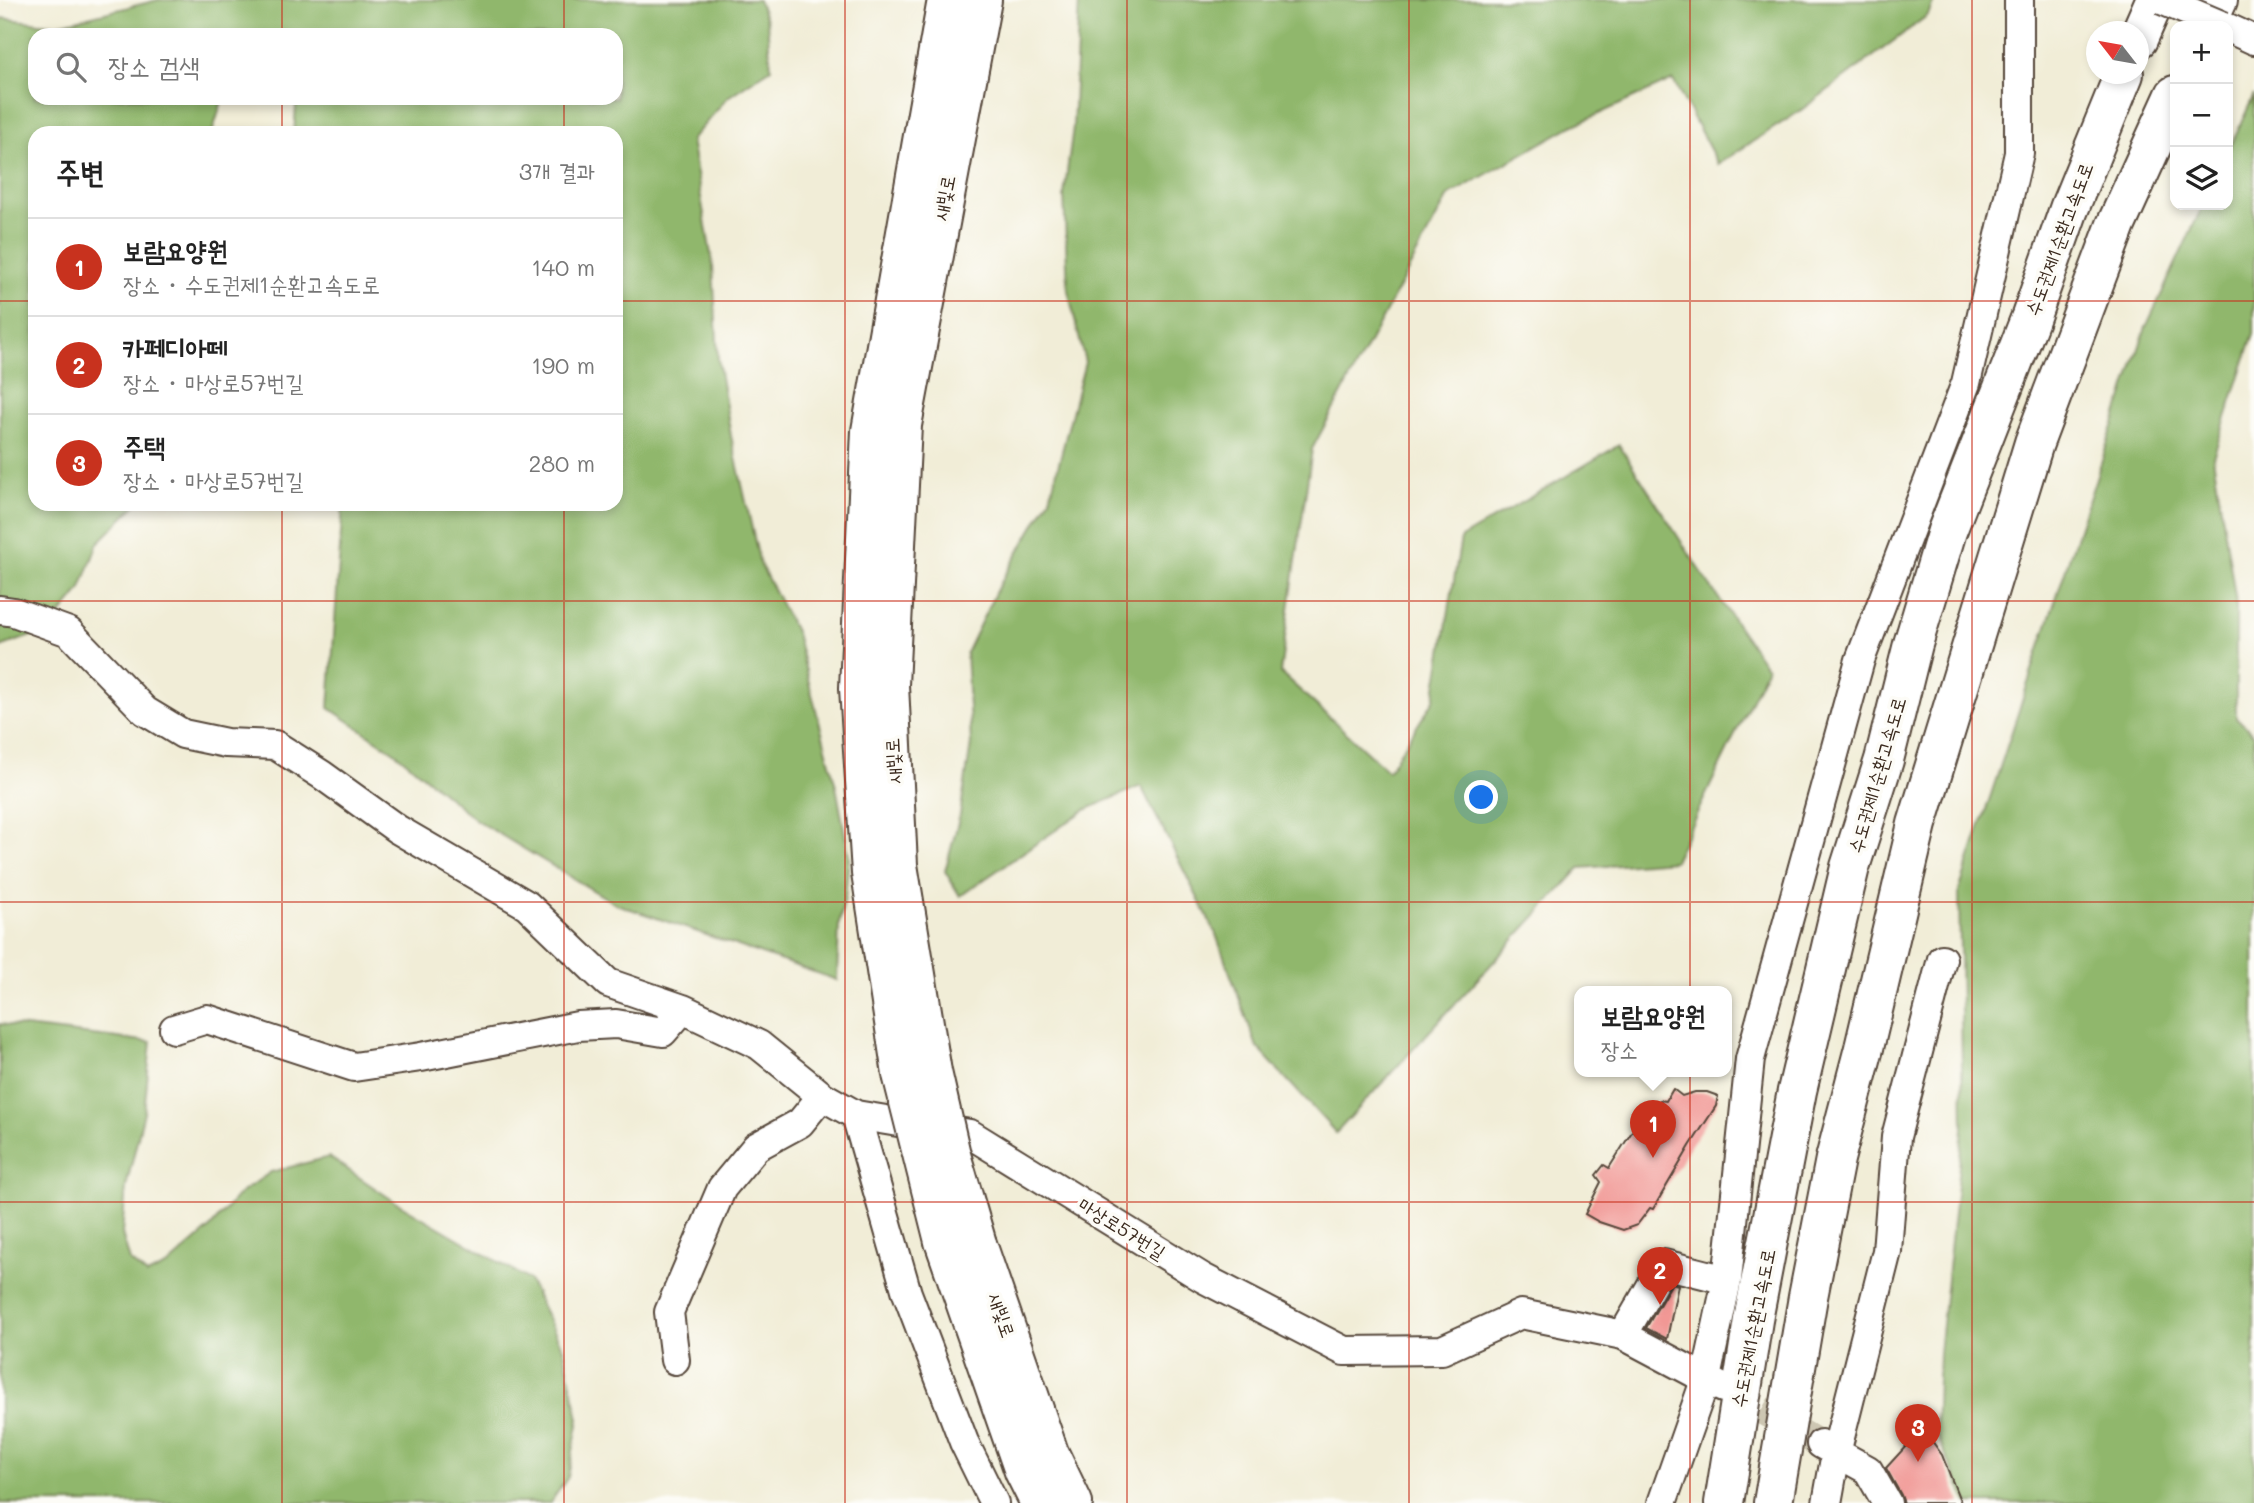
<!DOCTYPE html>
<html lang="ko">
<head>
<meta charset="utf-8">
<style>
  body { margin:0; font-family:Mali,"Poor Story",sans-serif; background:#f2f2f2; color:#222 }
  .controls { position:absolute; right:21px; top:21px; display:grid; overflow:hidden; border-radius:14px; box-shadow:0 4px 10px #0003 }
  .controls button { width:63px; height:63px; display:grid; place-items:center; padding:0; border:0; border-bottom:2px solid #e0e0e0; background:#fff; color:#222; font:35px sans-serif }
  .compass { position:absolute; left:2086px; top:21px; width:63px; height:63px; border-radius:50%; background:#fff; box-shadow:0 4px 10px #0003; rotate:301deg }
  .you { position:absolute; left:1482px; top:798px; width:24px; height:24px; margin:-18px; border:5px solid #fff; border-radius:50%; background:#1a73e8; box-shadow:0 0 0 10px #1a73e833 }
  .badge { display:grid; place-items:center; width:46px; height:46px; border-radius:50%; background:#c8321e; color:#fff; font-size:23px; font-weight:700 }
  .pin { position:absolute; translate:-50% -58px; filter:drop-shadow(0 2px 4px #0008) }
  .pin::after { content:''; position:absolute; top:37px; width:24px; height:21px; background:inherit; clip-path:polygon(0 0,100% 0,50% 100%) }
  .popup { position:absolute; left:1574px; top:986px; width:158px; height:91px; box-sizing:border-box; display:grid; place-content:center; border-radius:14px; background:#fff; filter:drop-shadow(0 2px 5px #0005); font-size:23px; white-space:nowrap; color:#767676 }
  .popup b { font-size:26px; color:#222 }
  .popup::after { content:''; position:absolute; left:50%; top:100%; margin-left:-14px; border:14px solid transparent; border-top-color:#fff }
  .list { margin:0; padding:0; list-style:none }
  h2 { display:flex; justify-content:space-between; align-items:center; height:91px; margin:0; padding:0 28px; font-size:30px }
  h2 small { font-size:23px; font-weight:400; color:#767676 }
  .list li { display:grid; grid-template-columns:46px 1fr auto; gap:21px; align-items:center; box-sizing:border-box; height:98px; padding:0 28px; border-top:2px solid #e0e0e0 }
  .list b { display:block; font-size:26px; white-space:nowrap }
  .list p { margin:0; font-size:23px; white-space:nowrap; color:#767676 }
  .list em { font-size:23px; font-style:normal; color:#767676 }
  .icon { flex:none; width:38px; height:38px; fill:none; stroke:currentColor; stroke-width:2; stroke-linecap:round; stroke-linejoin:round }
  .map { position:relative; flex:none; width:2254px; height:1503px; overflow:hidden }
  .search { position:absolute; background:#fff; box-shadow:0 4px 10px #0003; left:28px; top:28px; width:595px; height:77px; display:flex; align-items:center; gap:18px; box-sizing:border-box; padding:0 24px; border-radius:21px; color:#767676; font-size:26px }
  .panel { position:absolute; background:#fff; box-shadow:0 4px 10px #0003; left:28px; top:126px; width:595px; height:385px; border-radius:21px }
  .map>svg:first-child { display:block }
  .forest { fill:#90b76c; stroke:#667045; stroke-width:2 }
  .building { fill:#f19895 }
  .lines { fill:none; stroke-linecap:round; stroke-linejoin:round }
  .minor-tunnel { stroke:#cdc6b2; stroke-width:28; stroke-dasharray:28 14; stroke-linecap:butt }
  .minor-casing { stroke:#56473a; stroke-width:32 }
  .highway-casing { stroke:#56473a; stroke-width:42 }
  .minor { stroke:#fff; stroke-width:28 }
  .highway { stroke:#fff; stroke-width:38 }
  .minor-bridge-casing { stroke:#56473a; stroke-width:32; stroke-linecap:butt }
  .highway-bridge-casing { stroke:#56473a; stroke-width:42; stroke-linecap:butt }
  .minor-bridge { stroke:#fff; stroke-width:28 }
  .highway-bridge { stroke:#fff; stroke-width:38 }
  .grid { fill:none; stroke:#c8321e; stroke-width:2; stroke-opacity:0.55 }
  .labels { text-anchor:middle; stroke-width:7; stroke-linejoin:round; paint-order:stroke }
  .street-label { font-size:19px; fill:#3b2a1e; stroke:#fdfcf7 }
</style>
</head>
<body>
<div class="map">
<svg width="2254" height="1503" viewBox="0 0 2254 1503">
  <rect width="100%" height="100%" fill="#fdfcf7"/>
  <filter id="ink" filterUnits="userSpaceOnUse"><feTurbulence type="fractalNoise" baseFrequency=".0143" numOctaves="2"/><feDisplacementMap in="SourceGraphic" scale="14" xChannelSelector="R" yChannelSelector="G"/><feConvolveMatrix kernelMatrix="1 2 1 2 8 2 1 2 1" color-interpolation-filters="sRGB"/></filter>
  <filter id="wash" filterUnits="userSpaceOnUse"><feTurbulence type="fractalNoise" baseFrequency=".00686" numOctaves="4" result="noise"/><feDisplacementMap in="SourceGraphic" scale="28" xChannelSelector="R" yChannelSelector="G"/><feGaussianBlur stdDeviation="1.57" result="paint"/><feColorMatrix in="noise" values="0 0 0 0 0 0 0 0 0 0 0 0 0 0 0 0 0 1.4 0 .05"/><feComposite in="paint" operator="in"/></filter>
  <g filter="url(#wash)">
    <rect width="100%" height="100%" fill="#f1edd7"/>
    <path class="forest" d="M158,0H758L767,22L771,68L728,97L691,140L713,266L718,359L731,436L760,564L796,633L836,786L849,856L845,897L839,923L837,980L616,904L476,820L396,753L329,708L343,504H616V133H294L296,106L284,98H616V35H35V98H223L212,133H35V504H137L98,543L80,591L48,630L0,647V18L55,25Z
      M1079,0H1934L1928,15L1800,111L1718,164L1673,80L1568,128L1448,196L1312,449L1280,672L1388,771L1434,700L1461,538L1619,445L1706,580L1767,668L1674,861L1580,868L1336,1133L1257,1047L1215,932L1141,786L1085,810L960,896L945,871L960,815L971,744L966,653L997,589L1050,498L1085,362L1068,290L1064,195L1073,127Z
      M2254,95V333L2213,457L2236,602V717L2254,735V1503H1967L1936,1433L1939,1353L1963,1128L1959,891L2146,327L2203,205H2228V151Z
      M0,1024L151,1042L144,1112L126,1187L122,1234L130,1261L147,1275L168,1265L209,1229L239,1194L271,1172L329,1157L394,1201L529,1280L564,1351L579,1419L568,1477L550,1503H0Z"/>
    <g id="blocks">
      <path class="building" d="M1673,1089L1682,1096L1695,1092H1707L1718,1096L1716,1106L1690,1146L1653,1209L1650,1208L1637,1225L1623,1230L1599,1222L1585,1214L1601,1182L1596,1175L1604,1165L1609,1168L1640,1119L1646,1122L1660,1100L1666,1101Z
        M1672,1283L1678,1285L1667,1339L1646,1328Z
        M1927,1434L1942,1455L1961,1503H1904L1901,1495L1886,1468L1907,1445Z"/>
    </g>
  </g>
  <g filter="url(#ink)">
    <use href="#blocks" fill-opacity="0" stroke="#56473a" stroke-width="2"/>
    <g class="lines">
      <path class="minor-tunnel" d="M1725,1389L1820,1444"/>
      <defs>
        <path id="minor" d="M2228,28L2254,40
          M0,610L14,612L69,632L145,711L183,734L226,743L275,745L322,775L397,829L527,905L608,983L683,1009L759,1045L822,1096L856,1115L970,1134L1203,1278L1344,1351L1442,1350L1521,1314L1623,1335L1723,1388
          M174,1029L207,1019L354,1067L421,1057L578,1026L616,1024L663,1032L683,1009
          M856,1115L907,1293L964,1442L994,1503
          M1623,1335L1664,1264L1727,1280
          M675,1360L669,1312L722,1188L756,1147L800,1123L822,1096
          M1821,1444L1868,1470L1887,1503
          M1662,1503L1706,1378L1727,1280L1750,1059L1860,660L1966,383L2019,153V0
          M1827,1503L1836,1453L1887,1251L1896,1137L1942,959"/>
        <path id="highway" d="M2206,26L2218,0
          M2138,39L2155,0
          M932,1072L898,865L889,685L902,425L982,0
          M902,1074L871,873L859,688L871,431L947,0
          M944,1241L1024,1471L1040,1503
          M977,1244L1049,1453L1073,1503
          M1724,1503L1753,1320L1797,1091L1850,867L1884,760L1913,644L1947,531L2030,319L2069,209L2124,74
          M1773,1503L1808,1297L1835,1159L1864,1048L1917,824L2034,443L2116,225L2175,95"/>
      </defs>
      <use href="#minor" class="minor-casing"/>
      <use href="#highway" class="highway-casing"/>
      <use href="#minor" class="minor"/>
      <use href="#highway" class="highway"/>
      <defs>
        <path id="minor-bridge" d="M2162,0L2223,26"/>
        <path id="highway-bridge" d="M932,1072L951,1155L977,1244
          M902,1074L944,1241"/>
      </defs>
      <use href="#minor-bridge" class="minor-bridge-casing"/>
      <use href="#highway-bridge" class="highway-bridge-casing"/>
      <use href="#minor-bridge" class="minor-bridge"/>
      <use href="#highway-bridge" class="highway-bridge"/>
    </g>
  </g>
  <path class="grid" d="M282,0V35M564,0V35M845,0V1503M1127,0V1503M1409,0V1503M1690,0V1503M1972,0V1503M282,98V133M564,98V133M0,301H35M616,301H2254M282,504V1503M564,504V1503M0,601H2254M0,902H2254M0,1202H2254"/>
  <g class="labels">
    <g class="street-label">
      <text transform="translate(944 198) rotate(-79)" y="7">새빛로</text>
      <text transform="translate(2059 239) rotate(-70)" y="7">수도권제1순환고속도로</text>
      <text transform="translate(893 761) rotate(-93)" y="7">새빛로</text>
      <text transform="translate(1877 775) rotate(-74)" y="7">수도권제1순환고속도로</text>
      <text transform="translate(1122 1228) rotate(32)" y="7">마상로57번길</text>
      <text transform="translate(1002 1315) rotate(71)" y="7">새빛로</text>
      <text transform="translate(1753 1328) rotate(-79)" y="7">수도권제1순환고속도로</text>
    </g>
  </g>
</svg>
<div class="controls">
<button>+</button>
<button>−</button>
<button><svg class="icon" aria-label="layers" viewBox="0 0 24 24"><path d="M12 4l9 5-9 5-9-5zM3 14l9 5 9-5"/></svg></button>
</div>
<svg class="compass" viewBox="-18 -18 36 36"><path d="M0-13l5 13h-10z" fill="#e53935"/><path d="M0 13l5-13h-10z" fill="#767676"/></svg>
<div class="you"></div>
<div class="pin badge" style="left:1653px;top:1158px">1</div>
<div class="popup"><b>보람요양원</b>장소</div>
<div class="pin badge" style="left:1660px;top:1305px">2</div>
<div class="pin badge" style="left:1918px;top:1462px">3</div>
<div class="search"><svg class="icon" aria-label="search" viewBox="0 0 24 24"><circle cx="10" cy="10" r="6"/><path d="M15 15l6 6"/></svg>장소 검색</div>
<section class="panel">
<h2>주변<small>3개 결과</small></h2>
<ul class="list">
<li><span class="badge">1</span><div><b>보람요양원</b><p>장소 · 수도권제1순환고속도로</p></div><em>140 m</em></li>
<li><span class="badge">2</span><div><b>카페디아떼</b><p>장소 · 마상로57번길</p></div><em>190 m</em></li>
<li><span class="badge">3</span><div><b>주택</b><p>장소 · 마상로57번길</p></div><em>280 m</em></li>
</ul>
</section>
</div>
</body>
</html>
